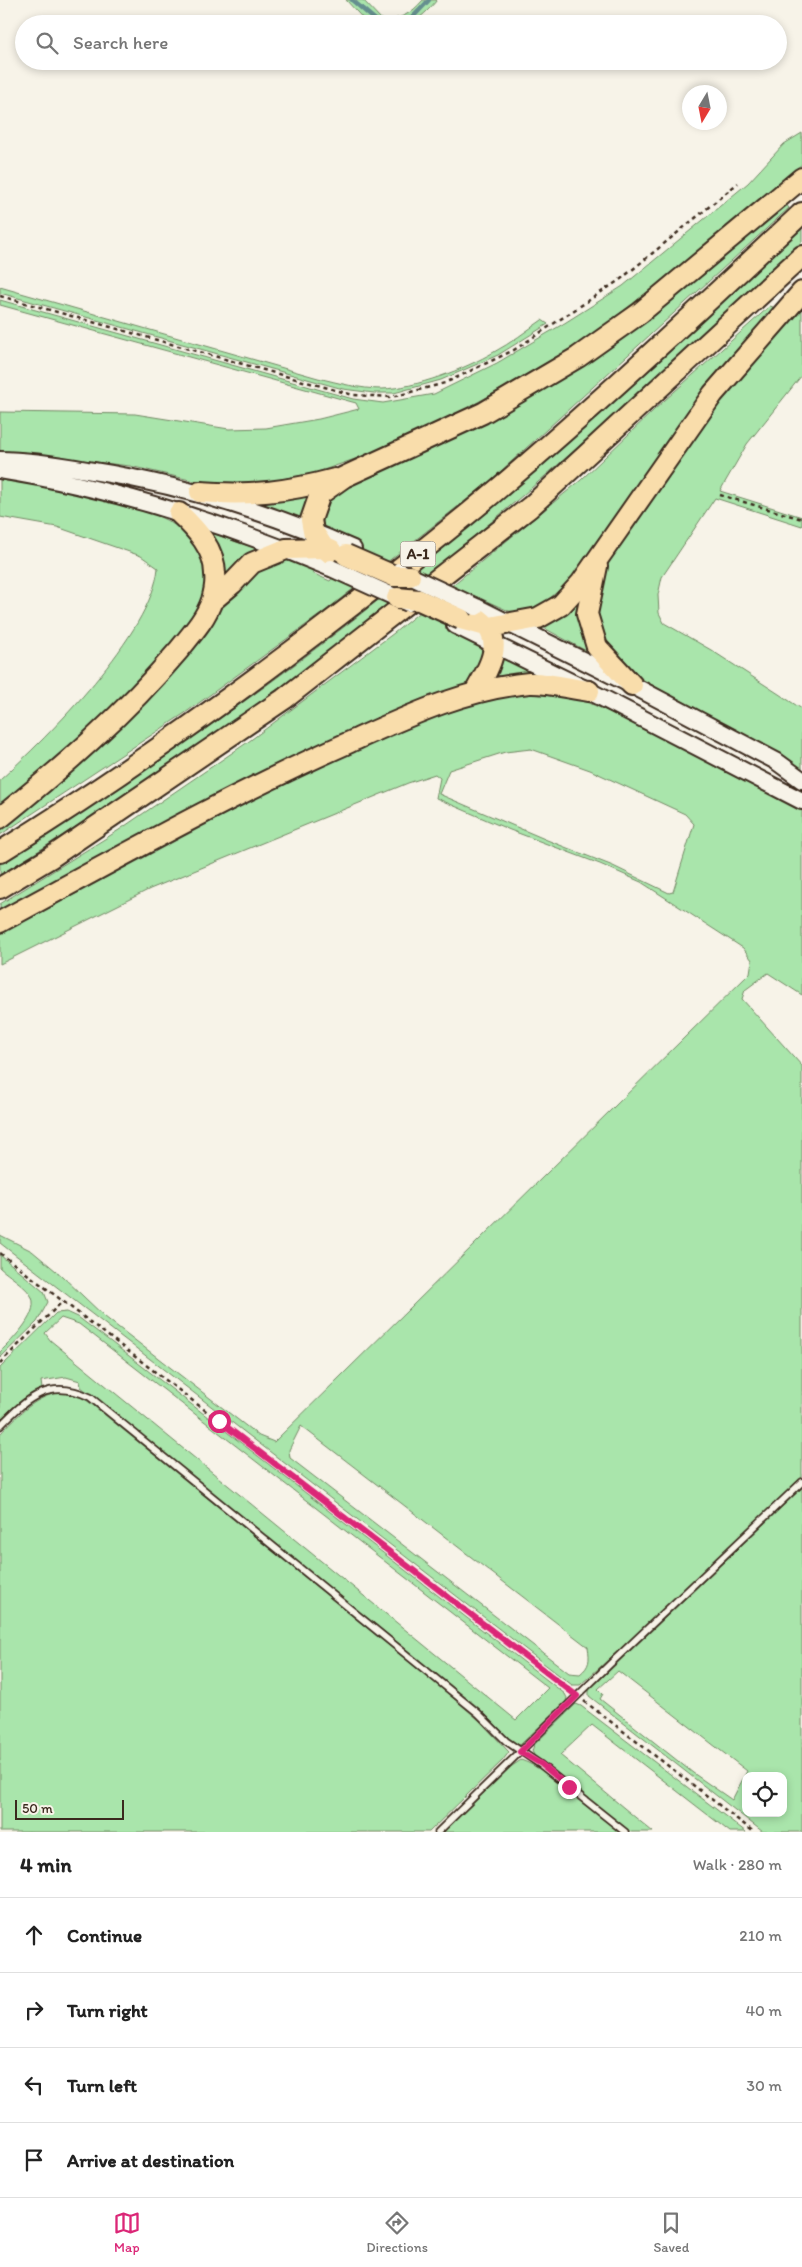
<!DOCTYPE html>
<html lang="en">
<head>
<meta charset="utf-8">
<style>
  body { margin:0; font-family:Itim,sans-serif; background:#f2f2f2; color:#222 }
  .controls { position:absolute; right:15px; bottom:15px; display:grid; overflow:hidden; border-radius:10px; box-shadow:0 2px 8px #0003 }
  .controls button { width:45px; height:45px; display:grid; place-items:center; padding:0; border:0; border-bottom:1px solid #e0e0e0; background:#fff; color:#222; font:25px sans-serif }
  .compass { position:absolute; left:682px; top:85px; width:45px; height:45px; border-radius:50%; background:#fff; box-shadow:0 2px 8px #0003; rotate:190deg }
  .scale { position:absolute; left:15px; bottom:12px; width:109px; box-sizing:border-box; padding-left:5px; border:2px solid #3b2a1e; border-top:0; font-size:14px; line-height:18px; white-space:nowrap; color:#3b2a1e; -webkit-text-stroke:4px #f7f3e8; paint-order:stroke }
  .stop { position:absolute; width:15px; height:15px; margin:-11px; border:4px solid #db2777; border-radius:50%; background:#fff }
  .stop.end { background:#db2777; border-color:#fff; box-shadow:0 1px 5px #0008 }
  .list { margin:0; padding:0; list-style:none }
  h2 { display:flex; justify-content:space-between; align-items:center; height:65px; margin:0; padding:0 20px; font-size:21px }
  h2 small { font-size:16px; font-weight:400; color:#767676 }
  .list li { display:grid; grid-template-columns:32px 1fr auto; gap:15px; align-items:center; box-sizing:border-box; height:75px; padding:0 20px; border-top:1px solid #e0e0e0 }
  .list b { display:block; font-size:19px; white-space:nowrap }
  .list em { font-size:16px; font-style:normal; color:#767676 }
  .icon { flex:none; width:28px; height:28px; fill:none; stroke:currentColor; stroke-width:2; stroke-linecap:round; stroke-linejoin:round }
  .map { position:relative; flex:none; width:802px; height:1832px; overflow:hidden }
  .search { position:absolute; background:#fff; box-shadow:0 2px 8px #0003; left:15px; right:15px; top:15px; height:55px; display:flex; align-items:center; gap:12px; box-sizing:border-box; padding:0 18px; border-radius:28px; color:#767676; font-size:19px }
  .sheet { height:365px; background:#fff }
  nav { display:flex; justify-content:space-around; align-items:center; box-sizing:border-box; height:70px; border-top:1px solid #e0e0e0; background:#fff; font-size:14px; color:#767676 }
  nav a { display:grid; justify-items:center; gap:2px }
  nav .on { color:#db2777 }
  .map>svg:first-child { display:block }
  .green { fill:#a9e5ab; stroke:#728864; fill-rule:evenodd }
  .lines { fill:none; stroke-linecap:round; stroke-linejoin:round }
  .stream { stroke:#658f8f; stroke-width:4.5 }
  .lane-casing { stroke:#3b2a1e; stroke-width:9 }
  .secondary-casing { stroke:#3b2a1e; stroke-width:20 }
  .highway-casing { stroke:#3b2a1e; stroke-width:24 }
  .path { stroke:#3b2a1e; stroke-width:2.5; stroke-dasharray:4 4; stroke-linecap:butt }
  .lane { stroke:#f7f3e8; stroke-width:5.5 }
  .secondary { stroke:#f7f3e8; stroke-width:16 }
  .highway { stroke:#f9ddab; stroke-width:20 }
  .secondary-bridge-casing { stroke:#3b2a1e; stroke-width:20; stroke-linecap:butt }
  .highway-bridge-casing { stroke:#3b2a1e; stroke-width:24; stroke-linecap:butt }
  .secondary-bridge { stroke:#f7f3e8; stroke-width:16 }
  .highway-bridge { stroke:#f9ddab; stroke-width:20 }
  .route { stroke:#db2777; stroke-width:6 }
  .labels { text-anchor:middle; stroke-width:4.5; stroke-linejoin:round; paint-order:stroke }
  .shield { fill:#f7f3e8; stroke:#73665b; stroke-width:1 }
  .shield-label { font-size:15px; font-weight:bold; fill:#3b2a1e }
</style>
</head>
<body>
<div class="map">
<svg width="802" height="1832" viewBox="0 0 802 1832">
  <rect width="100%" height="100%" fill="#f7f3e8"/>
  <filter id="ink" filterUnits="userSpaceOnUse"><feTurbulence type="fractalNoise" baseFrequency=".02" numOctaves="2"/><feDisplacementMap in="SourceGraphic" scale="10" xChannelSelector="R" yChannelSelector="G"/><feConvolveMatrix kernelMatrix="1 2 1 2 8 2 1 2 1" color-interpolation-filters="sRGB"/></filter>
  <g filter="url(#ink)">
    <path class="green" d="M346,0H363L382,20C400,20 411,14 423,0H437C411,31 405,24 368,24Z
      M802,133V164L684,264L588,338L507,386L409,440L315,473L255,484L199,482L130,466L0,451V412L135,414L229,429L266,428L319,419L359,409L356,403L0,305V300L353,399L383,403L434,394L497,363L563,324L623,286L748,183L784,144Z
      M785,203L789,208L489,482L325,611L185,713L0,835V828L81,759L208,624L228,599L250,576L268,563L280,558L313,569L312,573L330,581L361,545L324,530C320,513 328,502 338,488L446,442L517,404Z
      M802,228V242C655,380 505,518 344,640C233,724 118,802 0,875V863C116,791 232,714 340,630C502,505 653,367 802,228Z
      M0,287L318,378C339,383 360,389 382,389C416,388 465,369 494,352C511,343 526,331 542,320L548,324L498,355L441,380L394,393H374L343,389L0,293Z
      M802,304V375L747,444L720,491L802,517V526L715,498L662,577L658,595L659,613L664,623L711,650L802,709V770L624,669L607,643L596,614L598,589L609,559L708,415Z
      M770,306L773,307L662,448L574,576L545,603L527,613L509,611L473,595L446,629L480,647L484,655L470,682L300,757L0,913V904L119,830L248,742L394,633L581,480L655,409Z
      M0,480C39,485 77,493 115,503C131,507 147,510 162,518C184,528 207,552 206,579C205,637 46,766 0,804V780C48,737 152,633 158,568L141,556L57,527L0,517Z
      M308,495L301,518L256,502Z
      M211,533L258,549L242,561L225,577L222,558Z
      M577,602L579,626L590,653L544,628Z
      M503,658L533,673L498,676Z
      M527,692L555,693L587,702L639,725L802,810V995L768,973L745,990L742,999L802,1066V1477L646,1626L580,1685H572L538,1659L0,1243V1235L32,1251L62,1276L105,1317L259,1436L274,1442L750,973L752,960L743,948L641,882L600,864L510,830L436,798L440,778L435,774L408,783L150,889L0,964V934L254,799L386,735L470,702ZM531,749L590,770L685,814L694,824L673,892L669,893L613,866L547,840L439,794L449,770L505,752ZM301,1426L588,1647C590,1660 590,1666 580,1674L569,1673L290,1458L289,1450Z
      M0,1255L44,1292L48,1302L37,1322L0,1358V1352C12,1340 43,1311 30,1294C23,1284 9,1276 0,1268Z
      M67,1312L78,1317L111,1342L565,1694L567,1698L566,1701L520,1745L514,1743L479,1708L81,1387L80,1381L66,1377L41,1381L42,1389L11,1409L0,1420V1368L56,1313ZM61,1318L79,1324L548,1688L516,1720L50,1340L45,1333Z
      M63,1392L76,1394L89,1402L446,1692L479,1720L509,1752L503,1760L429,1832H0V1434C18,1415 36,1395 63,1392Z
      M802,1488V1832H763L589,1696V1690ZM618,1671L747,1771L732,1800L693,1773L600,1699L603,1694L598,1689ZM746,1776H783V1813H746Z
      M576,1704L581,1706L746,1832H730L592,1725L560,1755L653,1832H631L535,1757L532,1751L534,1745Z
      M521,1760C552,1771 592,1810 619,1832H443L512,1766Z"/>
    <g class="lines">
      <path class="stream" d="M352,0L380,24
        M399,24L412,18L429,0"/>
      <defs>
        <path id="lane" d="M0,1426C28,1397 50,1378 90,1397L478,1713L506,1741L541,1765L625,1832
          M438,1832L610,1664L802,1482"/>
        <path id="secondary" d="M0,460C29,460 59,465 87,470C179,484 267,511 353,549
          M0,470C113,488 225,524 331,568
          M476,607L632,685L776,761L802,780
          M455,625L589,691L802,801"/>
        <path id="highway" d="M200,492C250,496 286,492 335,479
          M338,560L324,548L313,531L311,520L320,494L344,477L483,413L578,357L640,313L802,178
          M597,566L587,614L597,647L632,685
          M212,601L232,584L252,563L286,549L324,548L331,550
          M461,619L490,627L538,618L561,605L581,583L713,394L802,292
          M475,692C489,668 507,640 479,619
          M0,818C63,767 125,714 178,651C190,636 206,619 212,600C214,593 216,581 215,574C215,549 196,529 179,513
          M0,852C117,780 229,700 338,616C397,571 456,525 512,477C611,392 707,302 802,213
          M0,888L50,858L284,699L530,507L802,256
          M0,922C115,860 230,795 350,742C408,716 465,689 529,683C548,682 571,689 589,691"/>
      </defs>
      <use href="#lane" class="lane-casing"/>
      <use href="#secondary" class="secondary-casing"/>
      <use href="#highway" class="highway-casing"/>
      <path class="path" d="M0,296L353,395L392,397L445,383L514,350L621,279L738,183
        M720,495L802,519
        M0,1253L570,1690
        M0,1363L63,1301
        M584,1701L754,1832"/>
      <use href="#lane" class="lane"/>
      <use href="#secondary" class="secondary"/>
      <use href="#highway" class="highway"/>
      <defs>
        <path id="secondary-bridge" d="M331,568L408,603
          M399,571L476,607"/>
        <path id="highway-bridge" d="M346,555L394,576H410
          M397,598L419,600L461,619"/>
      </defs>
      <use href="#secondary-bridge" class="secondary-bridge-casing"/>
      <use href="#highway-bridge" class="highway-bridge-casing"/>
      <use href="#secondary-bridge" class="secondary-bridge"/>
      <use href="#highway-bridge" class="highway-bridge"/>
    </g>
  </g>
  <g class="lines" filter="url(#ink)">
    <path class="route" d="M219,1421L577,1696L520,1752L541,1764L569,1787"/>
  </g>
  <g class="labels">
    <rect class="shield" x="400.5" y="541.5" width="35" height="25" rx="4"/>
    <g class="shield-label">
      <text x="418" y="559">A-1</text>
    </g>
  </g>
</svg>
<div class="controls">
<button><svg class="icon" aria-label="locate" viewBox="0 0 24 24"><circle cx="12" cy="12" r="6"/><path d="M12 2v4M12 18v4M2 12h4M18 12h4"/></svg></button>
</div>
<svg class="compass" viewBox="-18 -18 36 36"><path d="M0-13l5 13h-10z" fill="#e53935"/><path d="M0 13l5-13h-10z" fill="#767676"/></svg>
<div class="scale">50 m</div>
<div class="stop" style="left:219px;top:1421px"></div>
<div class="stop end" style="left:569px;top:1787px"></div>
<div class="search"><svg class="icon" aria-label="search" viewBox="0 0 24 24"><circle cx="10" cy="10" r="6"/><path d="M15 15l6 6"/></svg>Search here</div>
</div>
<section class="sheet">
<h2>4 min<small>Walk · 280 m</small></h2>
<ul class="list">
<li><svg class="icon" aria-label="ahead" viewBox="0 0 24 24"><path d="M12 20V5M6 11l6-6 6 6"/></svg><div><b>Continue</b></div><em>210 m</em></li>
<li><svg class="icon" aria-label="right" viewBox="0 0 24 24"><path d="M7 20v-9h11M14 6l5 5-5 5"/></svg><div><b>Turn right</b></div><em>40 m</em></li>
<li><svg class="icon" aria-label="left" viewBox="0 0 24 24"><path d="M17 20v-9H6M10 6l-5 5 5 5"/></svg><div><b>Turn left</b></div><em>30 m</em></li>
<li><svg class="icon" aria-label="arrive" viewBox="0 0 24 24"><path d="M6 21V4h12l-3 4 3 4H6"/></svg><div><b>Arrive at destination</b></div></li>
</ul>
</section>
<nav>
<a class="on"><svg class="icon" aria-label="map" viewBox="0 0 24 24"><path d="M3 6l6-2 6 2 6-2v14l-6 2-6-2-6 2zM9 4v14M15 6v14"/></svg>Map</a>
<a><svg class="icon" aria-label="directions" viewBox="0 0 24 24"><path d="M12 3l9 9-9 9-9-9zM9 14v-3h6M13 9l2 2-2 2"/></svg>Directions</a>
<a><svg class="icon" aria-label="saved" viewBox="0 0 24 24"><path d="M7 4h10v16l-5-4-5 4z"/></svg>Saved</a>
</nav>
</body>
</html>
